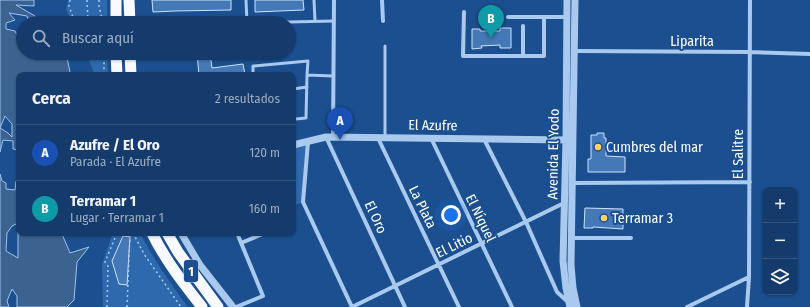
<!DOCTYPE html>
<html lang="es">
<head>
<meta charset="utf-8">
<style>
  body { margin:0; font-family:"Fira Sans Condensed",sans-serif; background:#214673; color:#f1f3f6 }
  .controls { position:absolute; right:12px; bottom:12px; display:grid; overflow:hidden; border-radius:8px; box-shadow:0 1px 3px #0004 }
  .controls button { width:36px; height:36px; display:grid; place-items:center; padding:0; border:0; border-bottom:1px solid #33557e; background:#143b6b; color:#f1f3f6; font:20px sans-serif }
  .you { position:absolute; left:451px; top:215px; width:14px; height:14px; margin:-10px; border:3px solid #fff; border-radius:50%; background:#1a73e8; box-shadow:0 0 0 6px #1a73e833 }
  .badge { display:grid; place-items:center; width:26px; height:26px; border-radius:50%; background:#ffd166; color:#fff; font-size:13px; font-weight:700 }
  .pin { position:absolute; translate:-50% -33px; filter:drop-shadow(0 1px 2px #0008) }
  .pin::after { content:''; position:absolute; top:21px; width:14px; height:12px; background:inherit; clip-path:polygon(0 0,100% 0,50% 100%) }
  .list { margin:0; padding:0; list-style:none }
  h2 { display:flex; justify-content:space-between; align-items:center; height:52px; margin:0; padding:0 16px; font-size:17px }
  h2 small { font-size:13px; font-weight:400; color:#9dadc1 }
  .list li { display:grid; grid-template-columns:26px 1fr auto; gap:12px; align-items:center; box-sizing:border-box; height:56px; padding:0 16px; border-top:1px solid #33557e }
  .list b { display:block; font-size:15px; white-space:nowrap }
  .list p { margin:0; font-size:13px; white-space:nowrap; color:#9dadc1 }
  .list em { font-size:13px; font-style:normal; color:#9dadc1 }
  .icon { flex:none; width:22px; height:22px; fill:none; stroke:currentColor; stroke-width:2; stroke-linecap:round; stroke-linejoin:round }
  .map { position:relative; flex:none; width:810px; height:307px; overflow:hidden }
  .search { position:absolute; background:#143b6b; box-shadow:0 1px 3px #0004; left:16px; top:16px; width:280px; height:44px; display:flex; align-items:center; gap:10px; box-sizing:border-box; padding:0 14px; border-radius:22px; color:#9dadc1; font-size:15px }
  .panel { position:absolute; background:#143b6b; box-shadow:0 1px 3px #0004; left:16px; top:72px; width:280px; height:164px; border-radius:8px }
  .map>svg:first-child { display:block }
  .green { fill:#2e69ad }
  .water { fill:#3c6290; stroke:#9cc4f0; fill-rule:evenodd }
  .building { fill:#4478b7; stroke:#cfe3fa }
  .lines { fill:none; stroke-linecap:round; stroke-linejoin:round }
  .path { stroke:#a9c9ee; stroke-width:1.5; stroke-dasharray:2 3; stroke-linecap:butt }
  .service { stroke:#a9c9ee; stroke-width:3 }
  .minor { stroke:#a9c9ee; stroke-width:4 }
  .tertiary { stroke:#a9c9ee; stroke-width:7 }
  .trunk { stroke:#f8faff; stroke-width:11 }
  .poi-dot { fill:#ffd166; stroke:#1b4f8f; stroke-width:1.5 }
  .labels { text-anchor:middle; stroke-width:4; stroke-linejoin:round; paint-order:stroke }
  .shield { fill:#1b4f8f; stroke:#bbcadd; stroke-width:1 }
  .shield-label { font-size:13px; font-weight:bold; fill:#fff }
  .street-label { font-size:14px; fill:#fff; stroke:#1b4f8f }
  .poi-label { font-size:14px; fill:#fff; stroke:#1b4f8f; text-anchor:start }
</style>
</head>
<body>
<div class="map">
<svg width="810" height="307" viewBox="0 0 810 307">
  <rect width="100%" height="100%" fill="#1b4f8f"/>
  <path class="green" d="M68,0H107V23H72L66,9Z
    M86,53H107L108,75H93V70Z
    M308,142L303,202L295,205L293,201V145Z
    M113,233H140C153,259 171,284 188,307H103L102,264Z"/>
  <path class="water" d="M0,0H34V6L16,5L35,16L36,23H29L27,16L9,13L15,20L6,23V29L15,31L23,48V53H66L70,72V75H19V150L13,149V141L3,140L0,152ZM5,116L12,124V137L8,133L0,128Z
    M0,174L2,181L6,183V189L15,190L16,181L19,183V233H63L62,234L70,253L89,247L77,262L74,300L67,307H17V296L12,289L7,301L9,307H0ZM18,223V258L6,251L7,233L12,226Z"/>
  <path class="building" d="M152,0H231V10L175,11L153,12Z
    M255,0H303L304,10L255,12Z
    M500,28H511V48H500V45L481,46L482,48L472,49V29H480V31H500Z
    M197,53H210L212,68L243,64L245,75H199Z
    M597,133H604V138H606V156L625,157V172H588V159H591V135H597Z
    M585,208L623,209V229L593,227V228H584Z
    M123,236L130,237L127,285L119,284L112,261Z"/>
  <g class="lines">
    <path class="path" d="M70,0L69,6L75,23
      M87,0L88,23
      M99,0V6L103,23
      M100,53L104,62V75
      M133,233L144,254L181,307
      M107,307L108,266L105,262L117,233
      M127,307L130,233"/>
    <path class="service" d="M246,0L247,23L334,21
      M314,0L315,21
      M159,19H233
      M253,75V66L308,61L307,75
      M293,89L307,87
      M296,119L306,118L307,75L333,76
      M385,138V46"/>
    <path class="minor" d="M382,0L383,21
      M464,12L463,56H544V17
      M508,17H567
      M523,26V56
      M575,51L749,52L810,54
      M326,137L405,307
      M333,137L334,0
      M378,138L459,307
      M431,138L512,307
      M484,139L526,222L557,292L568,302
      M308,142L303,202L352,307
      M573,183L750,182
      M572,238H631
      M241,243L265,233
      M236,307L263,296L237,233
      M352,307L564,203
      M687,307L749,277
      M747,307L749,277L750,0"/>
    <path class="tertiary" d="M567,0L566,140L563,261L566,288L570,307
      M575,0L571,265L573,288L577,307
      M293,145L326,137L570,140
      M181,233L200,265L233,307"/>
    <path class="trunk" d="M129,0L130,23
      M116,23V0
      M116,53L117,75
      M130,53L131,75
      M152,233C165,260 184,284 202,307
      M167,233L178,252L218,307"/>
  </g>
  <g class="poi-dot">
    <circle cx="598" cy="147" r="4"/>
    <circle cx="604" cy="218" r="4"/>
  </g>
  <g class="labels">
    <rect class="shield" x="184" y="260" width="14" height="22" rx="3"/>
    <g class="shield-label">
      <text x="191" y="276">1</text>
    </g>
    <g class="street-label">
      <text x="692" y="46">Liparita</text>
      <text transform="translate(433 125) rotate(1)" y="5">El Azufre</text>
      <text transform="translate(553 154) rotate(-89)" y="5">Avenida El Yodo</text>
      <text transform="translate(738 154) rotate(-90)" y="5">El Salitre</text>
      <text transform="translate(423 207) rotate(64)" y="5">La Plata</text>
      <text transform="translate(376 217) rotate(65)" y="5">El Oro</text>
      <text transform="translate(481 218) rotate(64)" y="5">El Níquel</text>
      <text transform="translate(454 245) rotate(-26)" y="5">El Litio</text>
    </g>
    <g class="poi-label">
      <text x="606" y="152">Cumbres del mar</text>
      <text x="612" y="223">Terramar 3</text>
    </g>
  </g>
</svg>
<div class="controls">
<button>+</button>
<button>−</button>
<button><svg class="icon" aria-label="layers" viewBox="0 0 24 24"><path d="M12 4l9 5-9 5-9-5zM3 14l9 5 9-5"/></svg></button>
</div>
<div class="you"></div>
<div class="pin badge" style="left:340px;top:140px;background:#1a4fb4">A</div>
<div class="pin badge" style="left:491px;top:38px;background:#0f9aa8">B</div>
<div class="search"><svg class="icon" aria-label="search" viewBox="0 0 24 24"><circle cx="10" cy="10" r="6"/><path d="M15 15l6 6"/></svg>Buscar aquí</div>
<section class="panel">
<h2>Cerca<small>2 resultados</small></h2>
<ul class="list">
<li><span class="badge" style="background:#1a4fb4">A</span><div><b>Azufre / El Oro</b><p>Parada · El Azufre</p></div><em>120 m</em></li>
<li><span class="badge" style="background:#0f9aa8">B</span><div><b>Terramar 1</b><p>Lugar · Terramar 1</p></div><em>160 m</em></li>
</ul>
</section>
</div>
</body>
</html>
